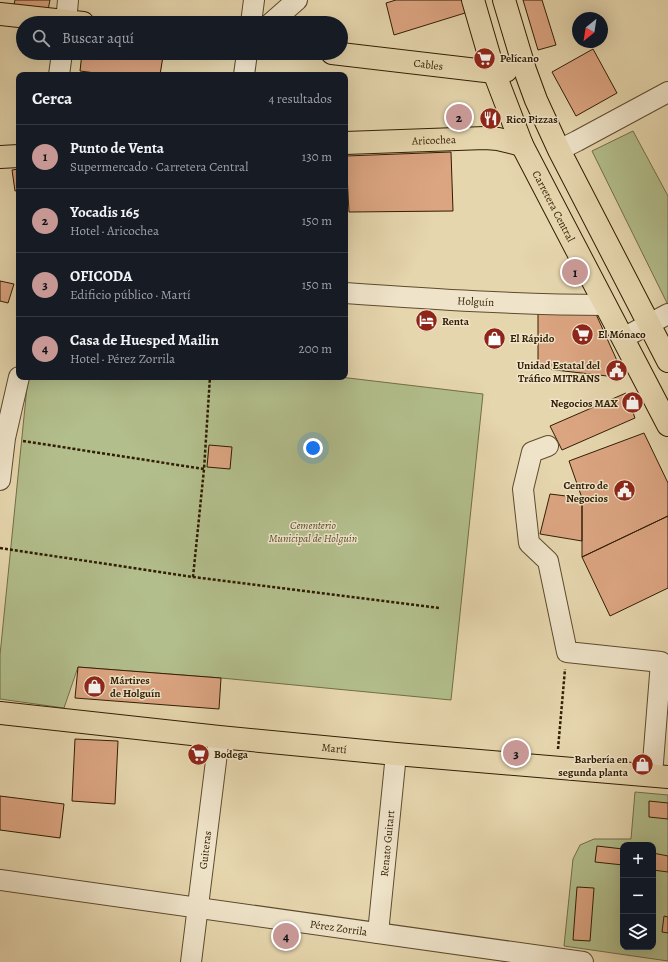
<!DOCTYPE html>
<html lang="es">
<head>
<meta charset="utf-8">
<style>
  body { margin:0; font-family:Alegreya,serif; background:#242831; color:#f1f3f6 }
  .controls { position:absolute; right:12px; bottom:12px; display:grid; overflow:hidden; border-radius:8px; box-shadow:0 4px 16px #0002 }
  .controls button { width:36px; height:36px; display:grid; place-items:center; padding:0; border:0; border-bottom:1px solid #363941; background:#171b24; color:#f1f3f6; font:20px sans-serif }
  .compass { position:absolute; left:572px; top:12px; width:36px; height:36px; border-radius:50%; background:#171b24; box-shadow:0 4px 16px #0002; rotate:210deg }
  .you { position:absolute; left:313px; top:448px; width:14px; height:14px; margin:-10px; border:3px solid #fff; border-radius:50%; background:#1a73e8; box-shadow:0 0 0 6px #1a73e833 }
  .badge { display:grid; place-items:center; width:26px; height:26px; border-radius:50%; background:#c59692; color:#111; font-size:13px; font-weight:700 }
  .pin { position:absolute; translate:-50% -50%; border:2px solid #fff; box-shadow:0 1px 4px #0006 }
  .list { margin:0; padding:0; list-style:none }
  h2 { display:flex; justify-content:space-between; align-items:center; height:52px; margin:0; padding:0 16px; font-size:17px }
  h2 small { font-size:13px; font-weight:400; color:#9ea1a6 }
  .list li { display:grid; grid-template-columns:26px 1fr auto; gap:12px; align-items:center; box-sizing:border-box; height:64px; padding:0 16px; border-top:1px solid #363941 }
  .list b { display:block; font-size:15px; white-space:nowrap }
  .list p { margin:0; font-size:13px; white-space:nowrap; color:#9ea1a6 }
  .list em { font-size:13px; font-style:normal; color:#9ea1a6 }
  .icon { flex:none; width:22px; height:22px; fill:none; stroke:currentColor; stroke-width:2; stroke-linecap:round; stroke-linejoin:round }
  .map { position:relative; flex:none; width:668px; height:962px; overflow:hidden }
  .search { position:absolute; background:#171b24; box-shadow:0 4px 16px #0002; left:16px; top:16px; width:332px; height:44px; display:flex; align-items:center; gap:10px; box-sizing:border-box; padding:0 14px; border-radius:22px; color:#9ea1a6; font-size:15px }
  .panel { position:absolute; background:#171b24; box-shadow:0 4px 16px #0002; left:16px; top:72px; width:332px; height:308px; border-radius:8px }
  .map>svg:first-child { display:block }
  .green { fill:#b2be8c; stroke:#726e47; fill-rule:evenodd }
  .building { fill:#dca582; stroke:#311d02 }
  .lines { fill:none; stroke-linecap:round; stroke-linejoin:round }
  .minor-casing { stroke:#5e4b2d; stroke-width:22 }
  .major-casing { stroke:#311d02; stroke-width:24 }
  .path { stroke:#311d02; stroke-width:2.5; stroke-dasharray:3 2; stroke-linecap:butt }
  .minor { stroke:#efe4ca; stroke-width:20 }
  .major { stroke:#e6d6ae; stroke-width:22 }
  .labels { text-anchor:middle; stroke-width:3; stroke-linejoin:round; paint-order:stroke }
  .poi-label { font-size:11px; font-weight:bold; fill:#311d02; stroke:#efe4ca; text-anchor:start }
  .street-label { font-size:11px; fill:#311d02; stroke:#efe4ca }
  .park-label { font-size:11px; font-style:italic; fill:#584d2b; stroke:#efe4ca }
</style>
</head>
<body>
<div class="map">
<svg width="668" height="962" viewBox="0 0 668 962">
  <rect width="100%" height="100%" fill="#e6d6ae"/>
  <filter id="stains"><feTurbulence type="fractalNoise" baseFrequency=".005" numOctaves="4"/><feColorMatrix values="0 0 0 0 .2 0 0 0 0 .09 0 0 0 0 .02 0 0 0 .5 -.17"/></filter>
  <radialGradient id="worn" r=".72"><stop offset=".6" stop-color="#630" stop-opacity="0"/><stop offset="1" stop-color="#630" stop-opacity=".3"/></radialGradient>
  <path class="green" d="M633,131L668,196V305L592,151Z
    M28,377H340L483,394L451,700L221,678L78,667L64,708L0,699V655Z
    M635,792L668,795V961L564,946L573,859L580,845L594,839H631ZM623,845H653V947H623Z"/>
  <path class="building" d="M15,0H50L48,10L14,4Z
    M396,0H462L465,13L394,35L386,3Z
    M523,0H542L556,45L538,50Z
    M593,49L617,93L576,116L552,72Z
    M82,53H136L163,56L160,75H111L80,71Z
    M451,152L453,211L349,212L346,156Z
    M19,169V190L15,191L12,170Z
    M0,281L14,284L8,303L0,301Z
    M538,310L595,312L619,365L616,377L538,368Z
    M626,393L635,418L562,450L550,426Z
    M644,433L668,483V516L582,557V498L569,461Z
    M209,445L232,447L230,469L207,467Z
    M550,494L582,498V541L540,534Z
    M668,516V588L610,616L582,557Z
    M78,667L221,678L219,709L75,698Z
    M75,739L118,741L115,804L72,801Z
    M0,796L64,804L60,838L0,830Z
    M649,801L668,803V819L649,817Z
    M597,846L623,849V865L595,862Z
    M653,853L668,856V872L653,870Z
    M577,887L594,888L590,941L573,940Z
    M664,916L668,917V933L662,932Z"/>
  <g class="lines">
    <defs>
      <g id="minor">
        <path d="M66,23L68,0"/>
        <path d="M251,23L254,0"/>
        <path d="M271,23L297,0"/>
        <path d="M59,75L62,53"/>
        <path d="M244,75L247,53"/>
        <path d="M559,150L577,141L668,92"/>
        <path id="s1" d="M345,293C432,299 519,305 606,305"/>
        <path d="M623,338L668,314"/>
        <path d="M548,446L532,452L523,489L529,543L548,561L567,652L661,662L652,775"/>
        <path d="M0,480L5,438L19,377"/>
        <path id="s2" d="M0,880L583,962"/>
        <path id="s3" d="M378,933L396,754"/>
        <path id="s4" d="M191,962L219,737"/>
      </g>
      <g id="major">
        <path id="s5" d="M473,0L494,72L522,145L668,425"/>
        <path d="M504,0L525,70L536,100L559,150L668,361"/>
        <path d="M0,14L83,23"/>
        <path id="s6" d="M332,53L494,72L506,71"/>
        <path id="s7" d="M345,143L485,138L498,139L522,145"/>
        <path d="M0,157L19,156"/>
        <path id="s8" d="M0,713L219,737L396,754L668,777"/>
      </g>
    </defs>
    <use href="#minor" class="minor-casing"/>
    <use href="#major" class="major-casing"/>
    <path class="path" d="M23,441L204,469
      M0,548L193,577L439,608
      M193,577L204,469L210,377
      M558,749L565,669"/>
    <use href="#minor" class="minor"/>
    <use href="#major" class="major"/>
  </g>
  <defs>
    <symbol id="supermarket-disc" viewBox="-11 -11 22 22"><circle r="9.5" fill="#8f2418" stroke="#efe4ca"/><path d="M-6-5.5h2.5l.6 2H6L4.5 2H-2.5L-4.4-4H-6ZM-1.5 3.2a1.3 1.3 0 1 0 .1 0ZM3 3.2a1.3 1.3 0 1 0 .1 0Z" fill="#fff"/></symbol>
    <symbol id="restaurant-disc" viewBox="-11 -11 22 22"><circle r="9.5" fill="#8f2418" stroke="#efe4ca"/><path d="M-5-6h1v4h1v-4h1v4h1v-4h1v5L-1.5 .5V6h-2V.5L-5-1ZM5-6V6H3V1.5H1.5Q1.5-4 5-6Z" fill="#fff"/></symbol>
    <symbol id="hotel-disc" viewBox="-11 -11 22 22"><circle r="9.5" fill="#8f2418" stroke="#efe4ca"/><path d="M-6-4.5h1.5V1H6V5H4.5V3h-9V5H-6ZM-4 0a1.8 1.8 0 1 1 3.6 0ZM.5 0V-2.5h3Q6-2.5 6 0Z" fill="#fff"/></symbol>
    <symbol id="shop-disc" viewBox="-11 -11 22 22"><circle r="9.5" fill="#8f2418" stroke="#efe4ca"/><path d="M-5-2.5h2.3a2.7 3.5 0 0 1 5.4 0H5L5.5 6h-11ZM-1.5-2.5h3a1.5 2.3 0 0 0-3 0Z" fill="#fff"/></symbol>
    <symbol id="civic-disc" viewBox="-11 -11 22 22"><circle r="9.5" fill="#8f2418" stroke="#efe4ca"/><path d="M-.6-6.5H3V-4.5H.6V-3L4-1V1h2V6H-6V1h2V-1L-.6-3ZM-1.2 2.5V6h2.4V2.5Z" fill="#fff"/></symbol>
  </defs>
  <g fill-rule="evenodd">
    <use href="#supermarket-disc" x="472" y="46" width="25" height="25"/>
    <use href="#restaurant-disc" x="478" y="106" width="25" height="25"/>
    <use href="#hotel-disc" x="414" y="308" width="25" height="25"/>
    <use href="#supermarket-disc" x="570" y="322" width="25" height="25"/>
    <use href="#shop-disc" x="482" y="326" width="25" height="25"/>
    <use href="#civic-disc" x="604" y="358" width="25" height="25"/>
    <use href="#shop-disc" x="620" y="390" width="25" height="25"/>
    <use href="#civic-disc" x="612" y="478" width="25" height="25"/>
    <use href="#shop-disc" x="82" y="674" width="25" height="25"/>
    <use href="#supermarket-disc" x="186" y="742" width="25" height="25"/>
    <use href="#shop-disc" x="630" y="752" width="25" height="25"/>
  </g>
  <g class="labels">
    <g class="poi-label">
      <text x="500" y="62">Pelícano</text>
      <text x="506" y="123">Rico Pizzas</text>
      <text x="442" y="325">Renta</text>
      <text x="598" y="338">El Mónaco</text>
      <text x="510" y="342">El Rápido</text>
      <text x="600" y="369" text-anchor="end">Unidad Estatal del<tspan x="600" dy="13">Tráfico MITRANS</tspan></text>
      <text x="618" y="407" text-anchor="end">Negocios MAX</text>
      <text x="608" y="489" text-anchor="end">Centro de<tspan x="608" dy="13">Negocios</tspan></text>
      <text x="110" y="684">Mártires<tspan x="110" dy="13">de Holguín</tspan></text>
      <text x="214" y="758">Bodega</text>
      <text x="628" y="763" text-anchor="end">Barbería en<tspan x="628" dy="13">segunda planta</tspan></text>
    </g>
    <g class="street-label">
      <text dy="4" stroke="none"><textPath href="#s6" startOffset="97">Cables</textPath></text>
      <text dy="4" stroke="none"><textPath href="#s7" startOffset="89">Aricochea</textPath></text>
      <text dy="4" stroke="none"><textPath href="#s5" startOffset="222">Carretera Central</textPath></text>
      <text dy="4" stroke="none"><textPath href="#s1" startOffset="131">Holguín</textPath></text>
      <text dy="4" stroke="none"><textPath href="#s8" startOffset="336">Martí</textPath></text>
      <text dy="4" stroke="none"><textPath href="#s3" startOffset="90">Renato Guitart</textPath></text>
      <text dy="4" stroke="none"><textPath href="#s4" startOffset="113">Guiteras</textPath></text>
      <text dy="4" stroke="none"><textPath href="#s2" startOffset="342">Pérez Zorrila</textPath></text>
    </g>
    <g class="park-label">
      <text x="313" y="529">Cementerio<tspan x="313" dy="13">Municipal de Holguín</tspan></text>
    </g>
  </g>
  <rect width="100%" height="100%" filter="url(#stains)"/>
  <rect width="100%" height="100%" fill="url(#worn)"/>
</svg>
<div class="controls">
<button>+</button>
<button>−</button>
<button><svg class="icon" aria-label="layers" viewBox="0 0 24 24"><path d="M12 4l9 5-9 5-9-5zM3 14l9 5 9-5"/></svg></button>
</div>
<svg class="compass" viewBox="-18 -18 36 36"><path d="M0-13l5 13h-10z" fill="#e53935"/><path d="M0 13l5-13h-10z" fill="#9ea1a6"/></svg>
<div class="you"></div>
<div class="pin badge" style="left:575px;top:272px">1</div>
<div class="pin badge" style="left:459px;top:117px">2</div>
<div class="pin badge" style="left:516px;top:753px">3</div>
<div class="pin badge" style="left:286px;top:936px">4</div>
<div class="search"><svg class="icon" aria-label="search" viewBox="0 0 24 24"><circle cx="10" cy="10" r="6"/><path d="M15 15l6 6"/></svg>Buscar aquí</div>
<section class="panel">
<h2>Cerca<small>4 resultados</small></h2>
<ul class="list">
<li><span class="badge">1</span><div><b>Punto de Venta</b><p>Supermercado · Carretera Central</p></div><em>130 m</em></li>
<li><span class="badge">2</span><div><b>Yocadis 165</b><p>Hotel · Aricochea</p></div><em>150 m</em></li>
<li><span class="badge">3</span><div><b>OFICODA</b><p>Edificio público · Martí</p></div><em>150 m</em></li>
<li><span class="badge">4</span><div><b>Casa de Huesped Mailin</b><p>Hotel · Pérez Zorrila</p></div><em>200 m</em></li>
</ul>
</section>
</div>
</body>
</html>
